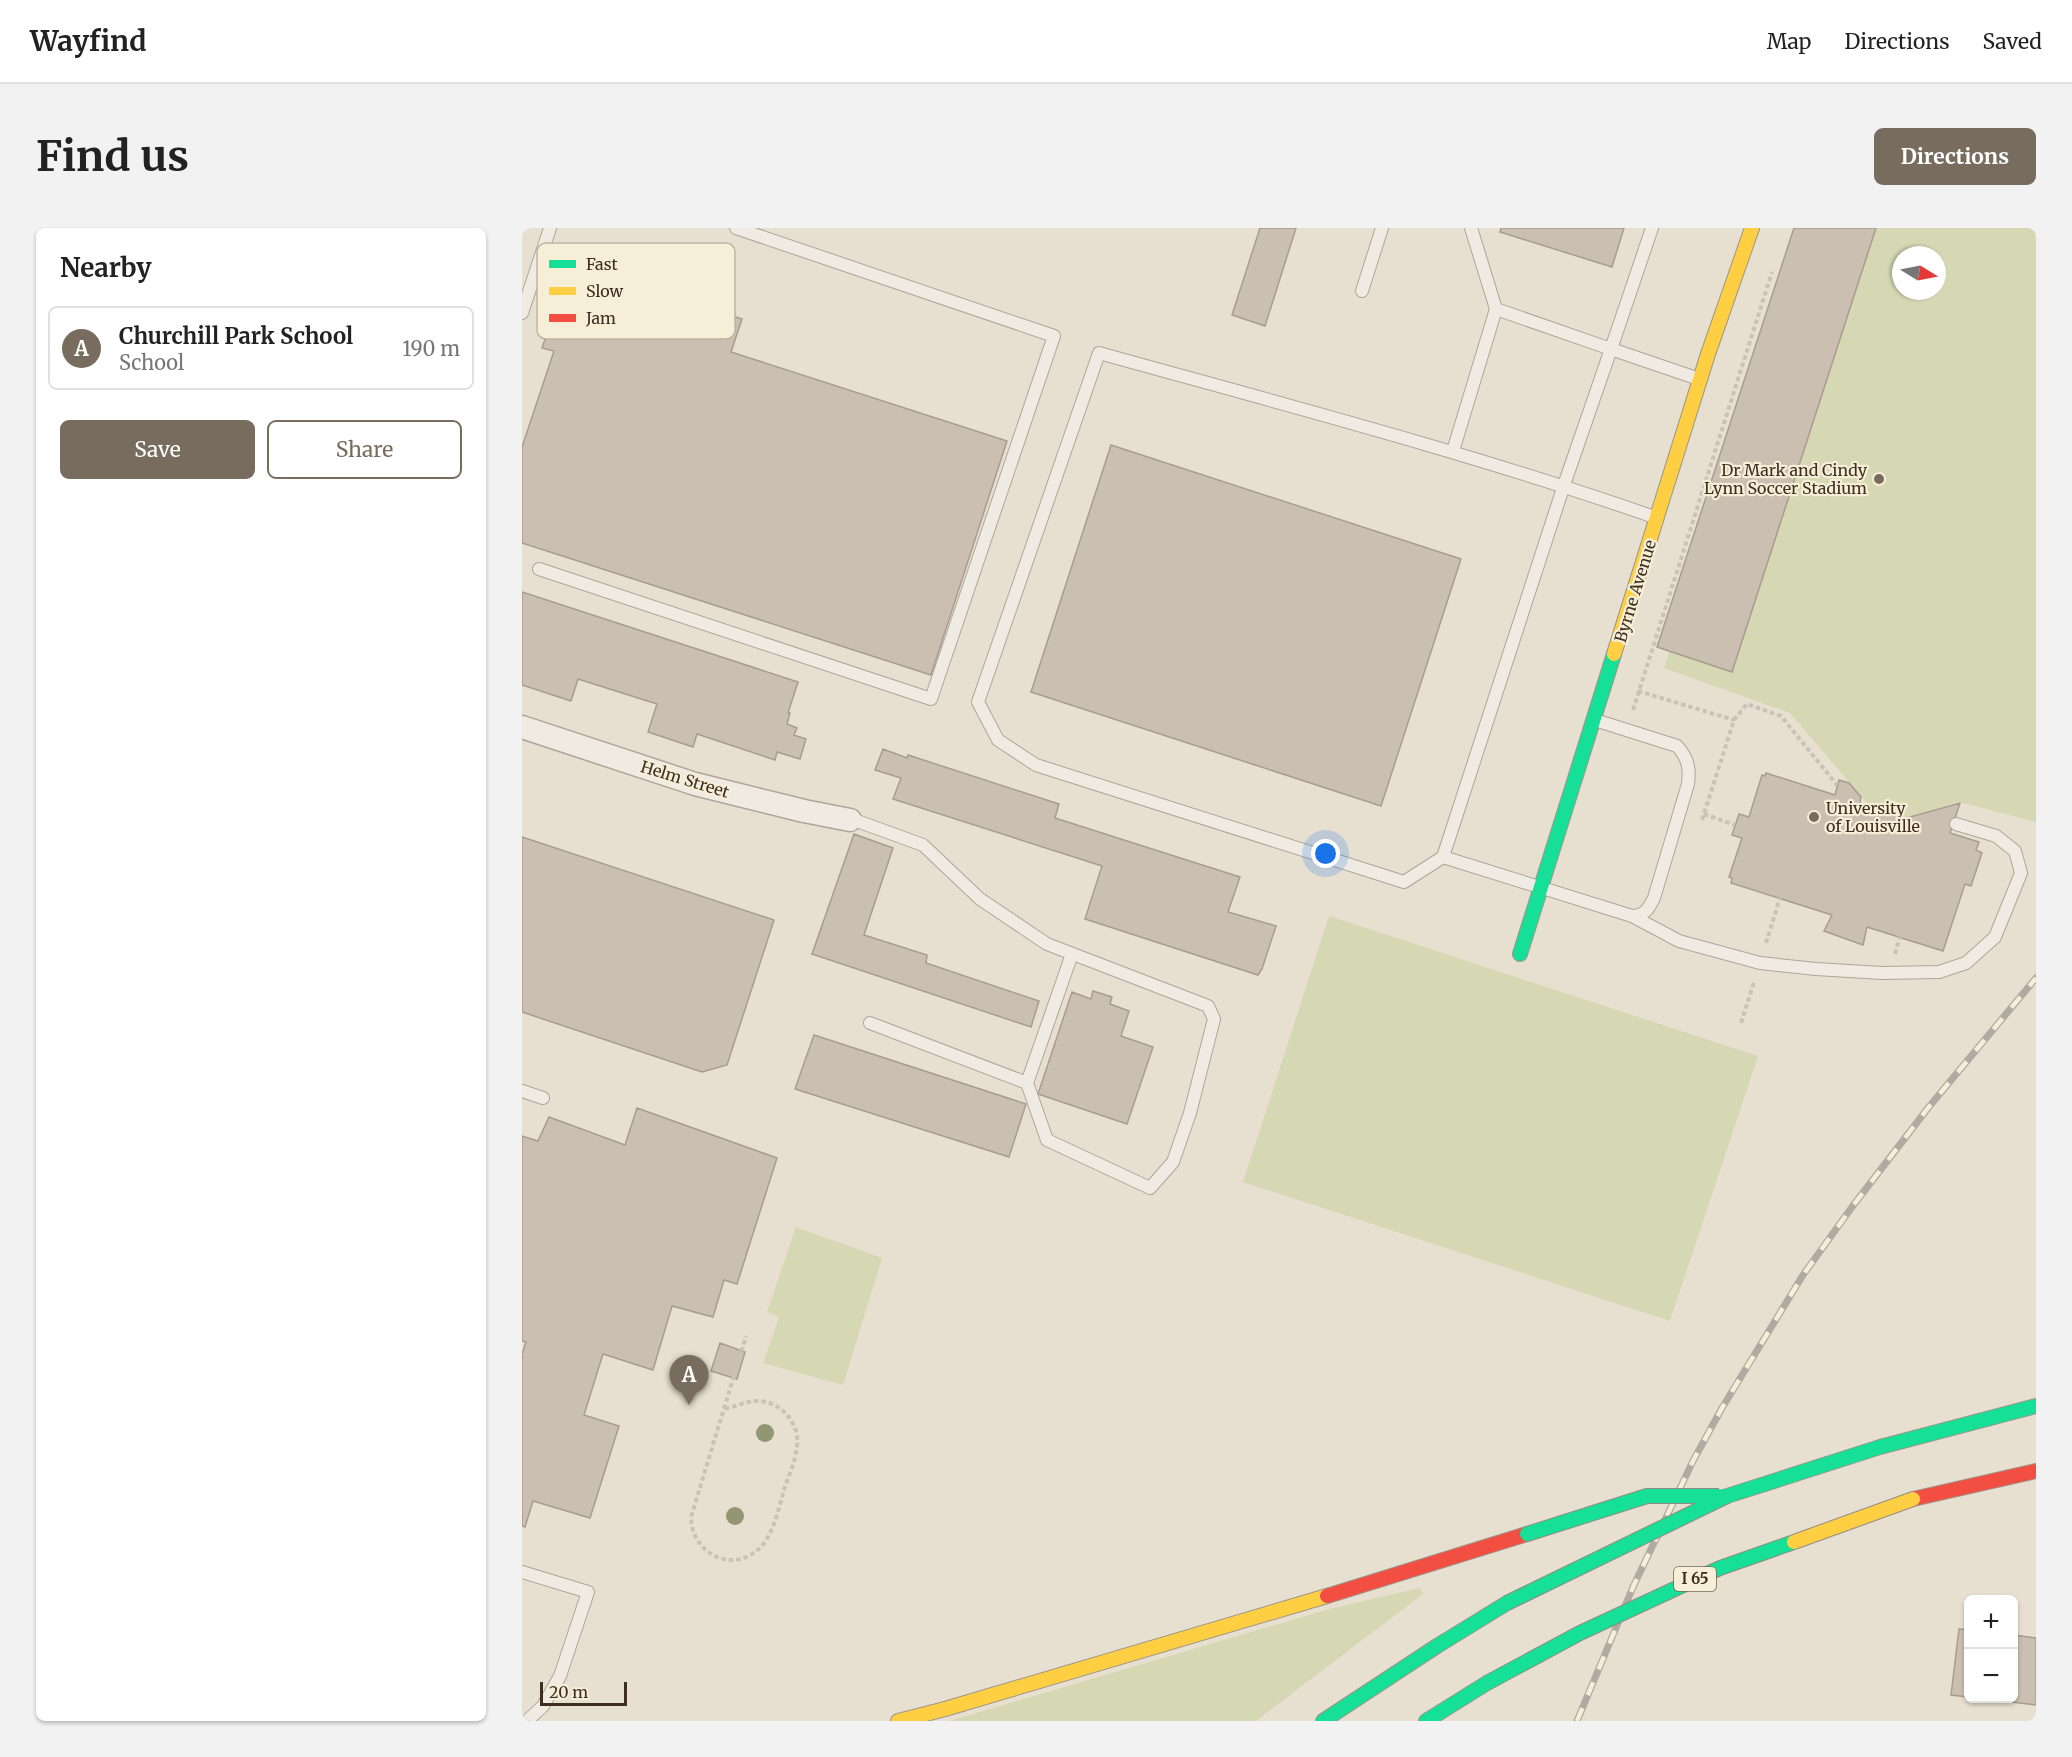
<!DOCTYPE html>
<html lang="en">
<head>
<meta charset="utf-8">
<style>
  body { margin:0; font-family:Merriweather,serif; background:#f2f2f2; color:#222 }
  .controls { position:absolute; right:18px; bottom:18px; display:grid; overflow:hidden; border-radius:9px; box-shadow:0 2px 4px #0004 }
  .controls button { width:54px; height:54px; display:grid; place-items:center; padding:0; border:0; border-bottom:2px solid #e0e0e0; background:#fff; color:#222; font:30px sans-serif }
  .compass { position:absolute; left:1370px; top:18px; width:54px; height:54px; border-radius:50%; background:#fff; box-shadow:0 2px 4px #0004; rotate:100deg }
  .scale { position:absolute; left:18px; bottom:15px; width:87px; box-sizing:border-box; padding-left:6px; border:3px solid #3d2e20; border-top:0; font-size:16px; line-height:21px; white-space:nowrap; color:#3d2e20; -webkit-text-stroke:4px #f7eed8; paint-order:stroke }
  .you { position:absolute; left:804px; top:626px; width:21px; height:21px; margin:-15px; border:4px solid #fff; border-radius:50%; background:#1a73e8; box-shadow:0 0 0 9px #1a73e833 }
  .badge { display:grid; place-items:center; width:39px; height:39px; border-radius:50%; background:#786c5e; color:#fff; font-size:20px; font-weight:700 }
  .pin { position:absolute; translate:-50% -50px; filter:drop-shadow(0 2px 3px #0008) }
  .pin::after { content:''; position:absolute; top:32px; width:21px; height:18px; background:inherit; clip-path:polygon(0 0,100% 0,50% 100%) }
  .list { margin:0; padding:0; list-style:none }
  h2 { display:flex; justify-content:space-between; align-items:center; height:78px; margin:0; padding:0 24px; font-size:26px }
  h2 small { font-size:20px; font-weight:400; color:#767676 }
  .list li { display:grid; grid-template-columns:39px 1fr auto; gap:18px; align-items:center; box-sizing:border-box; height:84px; margin:0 12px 12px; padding:0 12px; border:2px solid #e0e0e0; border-radius:9px }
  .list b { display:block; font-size:22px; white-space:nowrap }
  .list p { margin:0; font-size:20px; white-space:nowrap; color:#767676 }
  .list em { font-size:20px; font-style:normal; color:#767676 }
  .actions { display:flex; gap:12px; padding:18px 24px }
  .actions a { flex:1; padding:14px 0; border:2px solid #786c5e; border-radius:9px; text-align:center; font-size:21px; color:#786c5e }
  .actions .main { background:#786c5e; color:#fff }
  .map { position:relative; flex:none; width:1514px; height:1493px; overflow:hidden; border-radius:9px }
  header { display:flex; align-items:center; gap:36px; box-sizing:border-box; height:84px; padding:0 30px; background:#fff; border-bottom:2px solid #e0e0e0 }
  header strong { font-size:28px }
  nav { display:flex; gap:33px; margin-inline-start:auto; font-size:21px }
  .intro { display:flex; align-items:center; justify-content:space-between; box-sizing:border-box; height:144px; padding:0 36px }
  h1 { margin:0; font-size:42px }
  .button { padding:15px 27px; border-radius:9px; background:#786c5e; color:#fff; font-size:21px; font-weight:700 }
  main { display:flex; gap:36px; padding:0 36px }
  aside { flex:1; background:#fff; border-radius:9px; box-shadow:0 2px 4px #0004 }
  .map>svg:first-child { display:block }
  .green { fill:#d6d7b3; fill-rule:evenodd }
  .building { fill:#cbbfb2; stroke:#a89c90; stroke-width:1.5 }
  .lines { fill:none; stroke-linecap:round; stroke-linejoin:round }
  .lane-casing { stroke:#ada599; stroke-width:14 }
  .street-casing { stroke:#ada599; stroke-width:25 }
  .fast-casing { stroke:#9c958a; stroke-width:16 }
  .slow-casing { stroke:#9c958a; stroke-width:16 }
  .jam-casing { stroke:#9c958a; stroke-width:16 }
  .path { stroke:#c8c2b9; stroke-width:4; stroke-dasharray:4.5 3; stroke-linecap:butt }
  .lane { stroke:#efebe3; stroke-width:12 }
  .street { stroke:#efebe3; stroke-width:22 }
  .fast { stroke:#16e098; stroke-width:14 }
  .slow { stroke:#ffcf43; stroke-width:14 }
  .jam { stroke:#f24e42; stroke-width:14 }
  .rail-casing { stroke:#afaaa2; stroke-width:7 }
  .rail { stroke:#f7eed8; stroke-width:4.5; stroke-dasharray:14; stroke-linecap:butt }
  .fast-bridge-casing { stroke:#928b80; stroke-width:16; stroke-linecap:butt }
  .slow-bridge-casing { stroke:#928b80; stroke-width:16; stroke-linecap:butt }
  .fast-bridge { stroke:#16e098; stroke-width:14 }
  .slow-bridge { stroke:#ffcf43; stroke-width:14 }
  .tree { fill:#929673 }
  .poi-dot { fill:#786c5e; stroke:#f7eed8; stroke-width:2 }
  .labels { text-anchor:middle; stroke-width:4.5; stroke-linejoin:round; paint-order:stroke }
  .shield { fill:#f7eed8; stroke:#756857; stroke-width:1.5 }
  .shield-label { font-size:15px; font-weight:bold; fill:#3d2e20 }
  .poi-label { font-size:16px; fill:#3d2e20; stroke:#f7eed8; text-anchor:end }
  .street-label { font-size:16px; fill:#3d2e20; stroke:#f7eed8 }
  .key { fill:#f7eed8; stroke:#bfb4a1; stroke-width:1.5 }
  .key-label { font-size:16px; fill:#3d2e20 }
</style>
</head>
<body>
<header>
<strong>Wayfind</strong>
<nav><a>Map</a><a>Directions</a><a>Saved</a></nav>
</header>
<div class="intro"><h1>Find us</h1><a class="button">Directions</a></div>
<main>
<aside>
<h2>Nearby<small></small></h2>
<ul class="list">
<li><span class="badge">A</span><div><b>Churchill Park School</b><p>School</p></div><em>190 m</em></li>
</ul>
<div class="actions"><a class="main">Save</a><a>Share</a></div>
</aside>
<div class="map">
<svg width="1514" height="1493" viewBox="0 0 1514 1493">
  <rect width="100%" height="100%" fill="#e7e0d1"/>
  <path class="green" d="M1280,0H1514V594L1437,574L1363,596L1268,485L1142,440ZM1379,27H1415V63H1379Z
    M807,688L1236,828L1148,1093L721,954Z
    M274,999L360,1030L321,1157L241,1135L257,1089L245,1084Z
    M898,1360L901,1366L734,1493H427L807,1381Z"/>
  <path class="building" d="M738,0H774L743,98L710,87Z
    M979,0H1102L1090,39L978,4Z
    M1272,0H1354L1210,444L1135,419Z
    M93,50L220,91L209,124L485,213L409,447L0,315V219L32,123L20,120L41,59L85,73Z
    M589,217L939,331L859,578L509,464Z
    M0,364L276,454L266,485H268L265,496L275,500L272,507L284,511L278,531L255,524L253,532L175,506L171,519L126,504L135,476L56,451L49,473L0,457Z
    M361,521L385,530L386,527L537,576L533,590L718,649L706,684L754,698L740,741L736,747L563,691L580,638L371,571L379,550L353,542Z
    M1244,545L1313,567L1317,552L1327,555L1339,569L1338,575L1381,591L1438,575L1428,605L1457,614L1454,622L1460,625L1449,658L1443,656L1421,723L1345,699L1341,717L1302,703L1310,687L1209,655L1210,650L1207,649L1220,610L1210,607L1217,586L1227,589L1240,547L1243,548Z
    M332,606L371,620L342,707L405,727L404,735L517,773L509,799L290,726Z
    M0,609L252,692L205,837L180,844L0,784Z
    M571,763L590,769L588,776L607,783L599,808L631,819L605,896L516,866L550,764L569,771Z
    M292,807L504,876L487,929L273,861Z
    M115,880L255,930L215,1056L202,1052L191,1089L150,1078L131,1142L81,1126L62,1187L97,1198L68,1290L11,1273L3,1299L0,1298V1126L4,1114L0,1113V908L16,913L27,889L103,917Z
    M198,1115L223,1124L215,1151L189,1143Z
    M1437,1401L1446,1402V1469L1429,1467Z
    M1492,1407L1514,1410V1477L1457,1470H1492Z"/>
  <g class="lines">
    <defs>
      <path id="lane" d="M949,0L974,81L1089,121L1130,0
        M840,63L860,0
        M0,85L28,0
        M931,223L974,81
        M1135,290C952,226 764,177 577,125L456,474L476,512L514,537L882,654L921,629L1042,257L1089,121L1177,151
        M17,341L409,471L532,108L214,0
        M328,592L335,593L401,617L458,671L525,716L686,778L692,791L668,885L651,934L628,960L525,912L505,855L550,726
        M921,629L1110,688C1123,687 1126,682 1132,670L1166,556C1168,540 1166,530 1155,518L1073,492
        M1110,688L1157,713L1238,735L1294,741L1360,745L1417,744L1444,735L1473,709L1499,645L1493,623L1474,608L1434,596
        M348,795L505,855
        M0,863L21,870
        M0,1344L66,1364L38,1448L21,1478L5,1493"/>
      <path id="street" d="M0,499L173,556L282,583L328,592"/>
      <path id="fast" d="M998,726L1092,426
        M1205,1268L1358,1219L1514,1178
        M801,1493L915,1418L985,1375
        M904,1493L965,1455"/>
      <path id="slow" d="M1092,426L1186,126L1230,0
        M376,1493L423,1481L805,1368"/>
      <path id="jam" d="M1391,1271L1514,1243
        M805,1368L1005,1306"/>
    </defs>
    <use href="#lane" class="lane-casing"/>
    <use href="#street" class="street-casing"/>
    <use href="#fast" class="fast-casing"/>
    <use href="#slow" class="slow-casing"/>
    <use href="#jam" class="jam-casing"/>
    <path class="path" d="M1116,463L1212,492
      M1111,482L1250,44
      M1182,586L1213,597
      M1180,592L1212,492L1225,476L1259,488L1315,557
      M1244,715L1258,670
      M1373,726L1378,709
      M1219,795L1232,754
      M203,1181C213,1179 224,1173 234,1173C258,1172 278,1195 275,1218C274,1233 266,1249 262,1262C256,1282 251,1311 233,1324C205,1345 169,1322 169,1289L224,1108"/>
    <use href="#lane" class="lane"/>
    <use href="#street" class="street"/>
    <use href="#fast" class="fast"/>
    <use href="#slow" class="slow"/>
    <use href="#jam" class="jam"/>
    <defs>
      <path id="rail" d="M1055,1493L1111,1359L1171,1233L1200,1180L1281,1047L1330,979L1406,880L1514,750"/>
    </defs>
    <use href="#rail" class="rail-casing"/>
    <use href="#rail" class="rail"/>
    <defs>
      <path id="fast-bridge" d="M1005,1306L1125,1268H1197
        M985,1375L1205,1268
        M965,1455L1058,1405L1198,1340L1272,1314"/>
      <path id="slow-bridge" d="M1272,1314L1391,1271"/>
    </defs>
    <use href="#fast-bridge" class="fast-bridge-casing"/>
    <use href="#slow-bridge" class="slow-bridge-casing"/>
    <use href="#fast-bridge" class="fast-bridge"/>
    <use href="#slow-bridge" class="slow-bridge"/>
  </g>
  <g class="tree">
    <circle cx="243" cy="1205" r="9"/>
    <circle cx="213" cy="1288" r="9"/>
  </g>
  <g class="poi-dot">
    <circle cx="1357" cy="251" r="6"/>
    <circle cx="1292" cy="589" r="6"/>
  </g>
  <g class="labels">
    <rect class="shield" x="1152" y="1339" width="42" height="24" rx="4.5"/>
    <g class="shield-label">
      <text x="1173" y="1356">I 65</text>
    </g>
    <g class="poi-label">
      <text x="1345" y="248">Dr Mark and Cindy<tspan x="1345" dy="18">Lynn Soccer Stadium</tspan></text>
      <text x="1304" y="586" text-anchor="start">University<tspan x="1304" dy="18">of Louisville</tspan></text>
    </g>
    <g class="street-label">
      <text transform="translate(1113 363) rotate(-73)" y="6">Byrne Avenue</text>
      <text transform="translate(163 551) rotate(17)" y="6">Helm Street</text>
    </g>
  </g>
  <rect x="15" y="15" width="198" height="96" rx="9" class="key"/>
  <rect x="27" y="32" width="27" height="8" fill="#16e098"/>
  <rect x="27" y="59" width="27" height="8" fill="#ffcf43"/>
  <rect x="27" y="86" width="27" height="8" fill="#f24e42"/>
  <g class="key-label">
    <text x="64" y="42">Fast</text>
    <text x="64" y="69">Slow</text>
    <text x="64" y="96">Jam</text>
  </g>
</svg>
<div class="controls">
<button>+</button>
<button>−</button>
</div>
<svg class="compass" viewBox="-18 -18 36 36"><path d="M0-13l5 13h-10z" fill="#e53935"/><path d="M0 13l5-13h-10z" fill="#767676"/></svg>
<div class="scale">20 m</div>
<div class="you"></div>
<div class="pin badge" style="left:167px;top:1177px">A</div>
</div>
</main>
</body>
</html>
